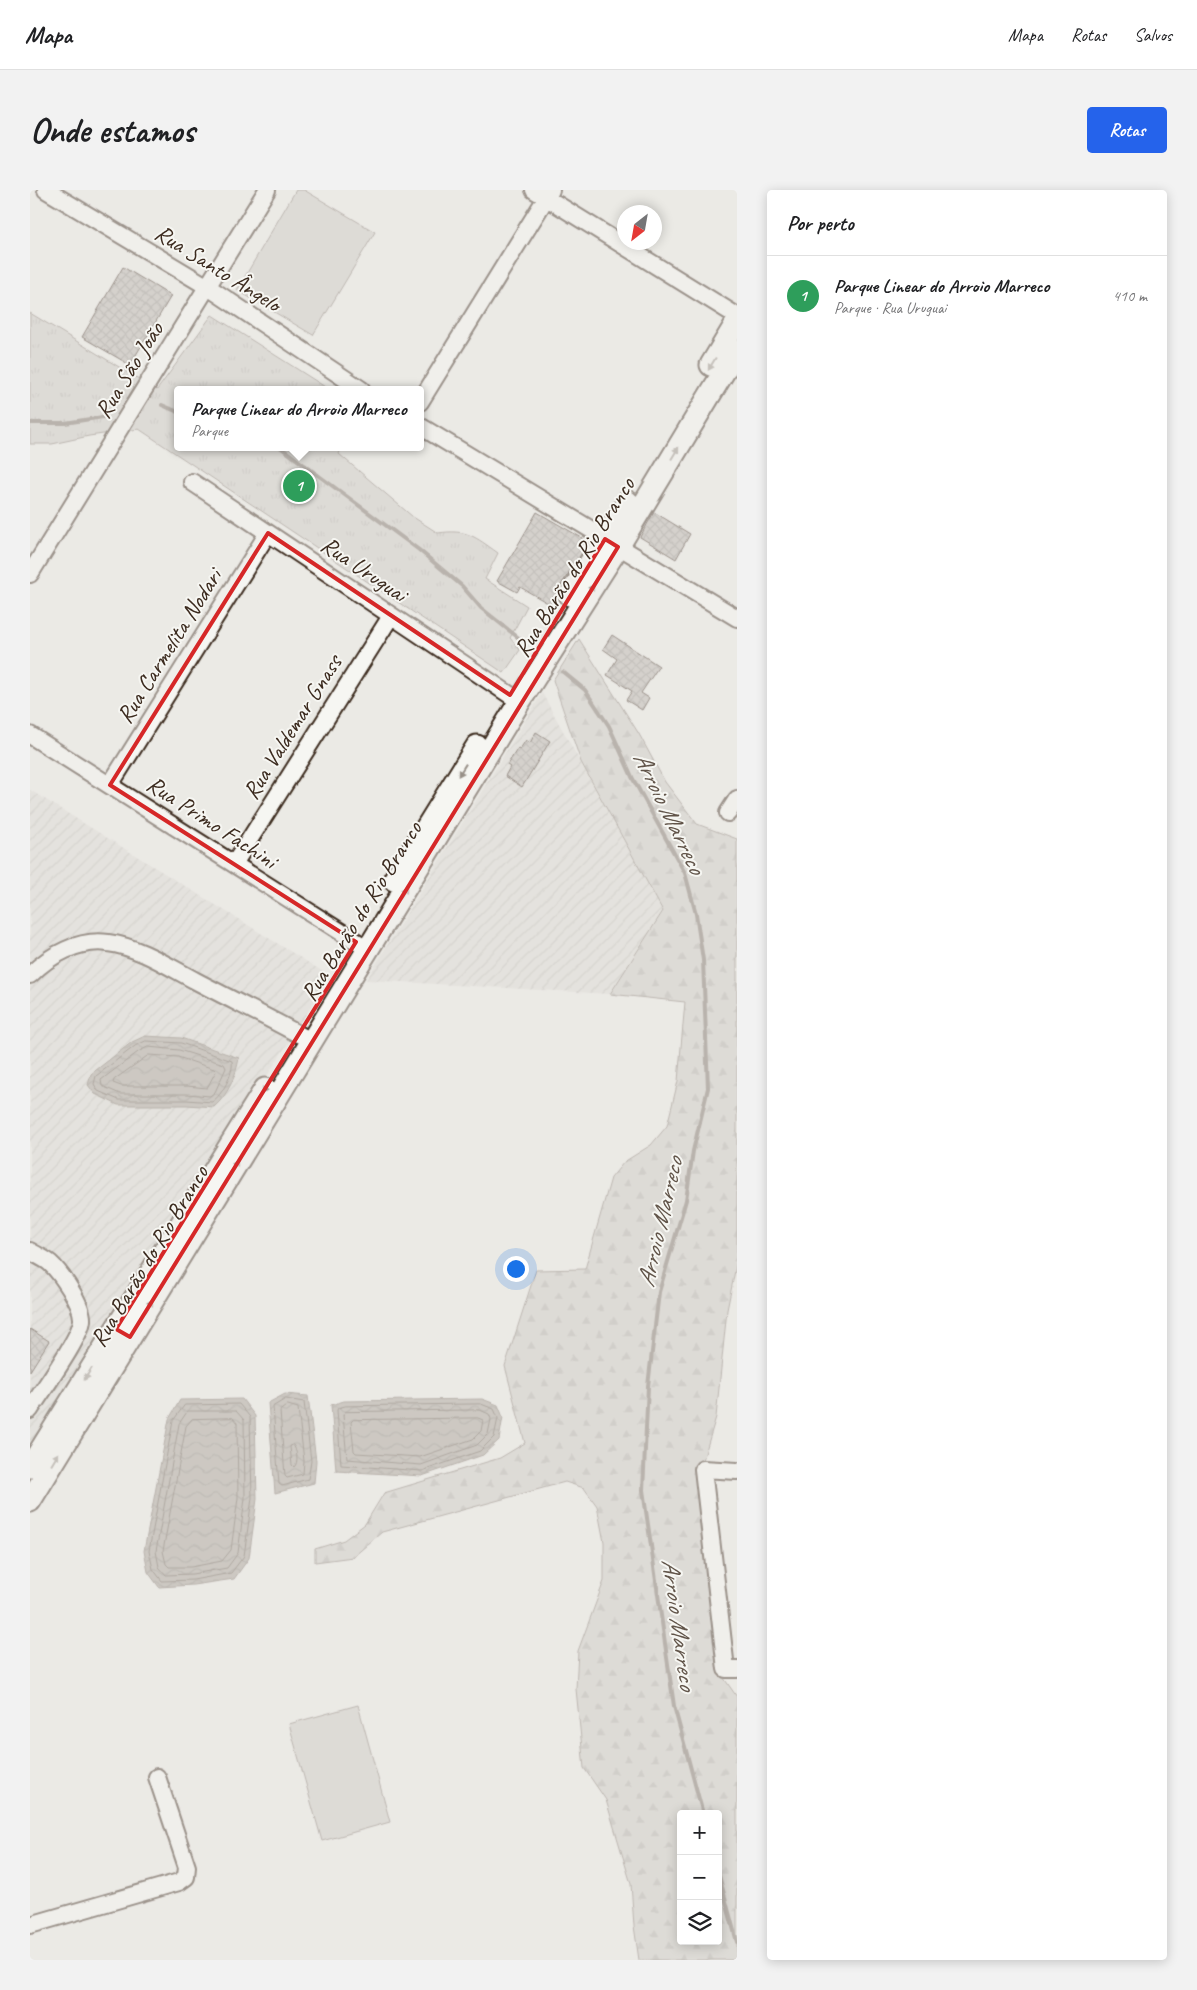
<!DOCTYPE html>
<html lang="pt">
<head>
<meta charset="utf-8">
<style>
  body { margin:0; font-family:Caveat,sans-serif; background:#f2f2f2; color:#202124 }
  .controls { position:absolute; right:15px; bottom:15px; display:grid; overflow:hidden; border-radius:5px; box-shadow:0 2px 12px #0003 }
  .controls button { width:45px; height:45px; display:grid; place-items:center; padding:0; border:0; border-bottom:1px solid #e0e0e0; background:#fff; color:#202124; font:25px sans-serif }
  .compass { position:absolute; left:587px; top:15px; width:45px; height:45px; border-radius:50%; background:#fff; box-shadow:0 2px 12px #0003; rotate:211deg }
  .you { position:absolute; left:485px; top:1078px; width:18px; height:18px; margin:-12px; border:4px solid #fff; border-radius:50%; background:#1a73e8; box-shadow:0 0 0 8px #1a73e833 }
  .badge { display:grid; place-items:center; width:32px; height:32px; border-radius:50%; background:#2563eb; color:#fff; font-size:16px; font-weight:700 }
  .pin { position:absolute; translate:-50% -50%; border:2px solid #fff; box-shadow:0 1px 5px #0006 }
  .popup { position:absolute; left:144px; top:196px; width:250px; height:65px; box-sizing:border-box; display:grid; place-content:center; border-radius:5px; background:#fff; filter:drop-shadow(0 1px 4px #0005); font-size:16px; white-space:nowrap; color:#757577 }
  .popup b { font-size:19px; color:#202124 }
  .popup::after { content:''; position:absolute; left:50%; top:100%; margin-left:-10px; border:10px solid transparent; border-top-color:#fff }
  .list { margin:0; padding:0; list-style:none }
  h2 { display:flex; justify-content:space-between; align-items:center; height:65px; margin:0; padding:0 20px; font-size:21px }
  h2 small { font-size:16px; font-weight:400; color:#757577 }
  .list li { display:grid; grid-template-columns:32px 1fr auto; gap:15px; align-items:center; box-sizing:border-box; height:80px; padding:0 20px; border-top:1px solid #e0e0e0 }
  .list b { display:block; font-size:19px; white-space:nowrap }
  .list p { margin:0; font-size:16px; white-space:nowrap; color:#757577 }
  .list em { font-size:16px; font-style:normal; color:#757577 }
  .icon { flex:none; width:28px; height:28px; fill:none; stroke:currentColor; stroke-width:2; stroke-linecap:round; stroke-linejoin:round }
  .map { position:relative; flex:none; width:707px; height:1770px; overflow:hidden; border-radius:5px }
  header { display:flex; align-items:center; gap:30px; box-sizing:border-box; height:70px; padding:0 25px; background:#fff; border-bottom:1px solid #e0e0e0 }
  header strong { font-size:24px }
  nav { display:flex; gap:28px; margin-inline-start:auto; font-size:18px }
  .intro { display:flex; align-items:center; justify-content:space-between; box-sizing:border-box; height:120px; padding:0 30px }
  h1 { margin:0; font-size:35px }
  .button { padding:12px 22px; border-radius:5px; background:#2563eb; color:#fff; font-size:18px; font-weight:700 }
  main { display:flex; gap:30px; padding:0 30px }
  aside { flex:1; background:#fff; border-radius:5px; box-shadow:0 2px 12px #0003 }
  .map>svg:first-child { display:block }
  .industrial { fill:url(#industrial-furrows) }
  .green { fill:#cdcac4; stroke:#847a71 }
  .forest { fill:url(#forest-firs); stroke:#847a71; fill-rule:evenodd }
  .park { fill:url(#park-tufts); stroke:#847a71 }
  .water { fill:url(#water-waves); stroke:#7c7167 }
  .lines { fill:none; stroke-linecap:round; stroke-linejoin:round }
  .shore { stroke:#675a4f; stroke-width:1 }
  .stream { stroke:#7c7167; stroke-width:4 }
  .building { fill:url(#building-cross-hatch); stroke:#3b2a1e }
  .minor-casing { stroke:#3b2a1e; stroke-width:20 }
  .major-casing { stroke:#3b2a1e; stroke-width:25 }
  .minor { stroke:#f6f6f2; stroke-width:16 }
  .major { stroke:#f6f6f2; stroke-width:21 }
  .oneway { fill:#989088 }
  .marked { fill:none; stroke:#d62828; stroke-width:4; stroke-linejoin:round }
  .labels { text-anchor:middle; stroke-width:4; stroke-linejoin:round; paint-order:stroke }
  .street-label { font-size:24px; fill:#3b2a1e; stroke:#f6f6f2 }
  .water-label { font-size:25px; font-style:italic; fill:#615449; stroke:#f6f6f2 }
</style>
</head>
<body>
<header>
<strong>Mapa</strong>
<nav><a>Mapa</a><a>Rotas</a><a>Salvos</a></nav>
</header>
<div class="intro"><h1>Onde estamos</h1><a class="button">Rotas</a></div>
<main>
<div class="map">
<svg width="707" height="1770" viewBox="0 0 707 1770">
  <defs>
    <pattern id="industrial-furrows" width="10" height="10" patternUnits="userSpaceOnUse" patternTransform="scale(1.25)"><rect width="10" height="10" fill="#dcdad4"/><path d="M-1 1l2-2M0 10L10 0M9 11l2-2" fill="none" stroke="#bebbb6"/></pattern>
    <pattern id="forest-firs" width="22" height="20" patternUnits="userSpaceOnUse" patternTransform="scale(1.25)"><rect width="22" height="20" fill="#cdcac4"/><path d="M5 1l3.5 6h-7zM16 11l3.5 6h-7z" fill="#b1aea8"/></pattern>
    <pattern id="park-tufts" width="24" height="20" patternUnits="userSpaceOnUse" patternTransform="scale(1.25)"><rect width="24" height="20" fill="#cdcac4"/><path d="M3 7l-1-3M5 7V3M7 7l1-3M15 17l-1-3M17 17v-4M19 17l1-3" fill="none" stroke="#b1aea8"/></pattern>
    <pattern id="water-waves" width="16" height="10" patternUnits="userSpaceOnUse" patternTransform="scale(1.25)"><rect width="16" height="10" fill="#a8a198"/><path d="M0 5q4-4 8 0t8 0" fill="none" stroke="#8a837b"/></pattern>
    <pattern id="building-cross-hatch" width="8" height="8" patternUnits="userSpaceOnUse" patternTransform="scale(1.25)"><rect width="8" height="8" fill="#bab4ae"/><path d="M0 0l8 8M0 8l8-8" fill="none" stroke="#98938d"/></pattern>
  </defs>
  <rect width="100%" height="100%" fill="#ebeae5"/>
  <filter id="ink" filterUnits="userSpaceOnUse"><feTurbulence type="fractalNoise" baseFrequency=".02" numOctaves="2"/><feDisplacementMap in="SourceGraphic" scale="10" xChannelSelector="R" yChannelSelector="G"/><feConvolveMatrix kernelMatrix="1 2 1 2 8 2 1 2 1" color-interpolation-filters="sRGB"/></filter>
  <g filter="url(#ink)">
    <path class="industrial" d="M512,503L633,721L580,804L336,790Z
      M0,600L300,786L0,1263Z"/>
    <path class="green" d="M266,0H274L345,42L283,145L207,100Z
      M328,1515L360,1632L292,1651L259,1534Z"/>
    <path class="forest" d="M549,449L609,544L635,592L667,634L707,649V1071L697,1120L686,1227L668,1287L691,1484L707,1507V1770H609L604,1736L601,1694L576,1610L554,1578L546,1499L548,1461L574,1391V1352L567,1316L554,1298L535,1292L352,1342L323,1367L285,1372V1359L314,1350L335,1334L354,1303L470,1268L495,1253L475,1176L506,1080L555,1079L581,988L594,972L621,955L637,936L648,891L655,812L580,804L633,721L551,572L523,490ZM651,1624H688V1751H651Z"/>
    <path class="park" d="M0,123L127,200L182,125L300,200H148V257H312L309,264L383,327L408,343C437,339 444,346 468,363L455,389L497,416L480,448L490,460L474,483L109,239L59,246L22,254H0Z"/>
    <path class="water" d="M115,846L151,848L209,868C206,886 198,905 184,917L157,915H88L65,904L58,895L61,884L102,852Z
      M255,1204L278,1206L286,1271L284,1293L245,1303L238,1213Z
      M212,1209L225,1226L227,1309L219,1368L204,1389L163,1395L129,1397L118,1382L114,1361L139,1229L150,1210Z
      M452,1209L468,1215L473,1227L469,1250L453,1265L392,1286L306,1281L301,1215L314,1211Z"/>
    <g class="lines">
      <path class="shore" d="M116,851L151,853L202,871C204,883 192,905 182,912L157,910H89L68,901L64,894L66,886L105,856Z
        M118,857L149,860L194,874L196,878L185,902L180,906L157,904H90L72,896L71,890L108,862Z
        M119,865L148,867L184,879L186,881L177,898L157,896H91L83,893L84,890Z
        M256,1209L274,1212L281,1271L278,1289L252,1296L249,1294L243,1217Z
        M451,1214L464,1219L468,1228L464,1247L450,1261L392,1281L311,1275L307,1220L308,1218L315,1216Z
        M155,1215L209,1214L220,1227L222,1308L214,1366L201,1383L163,1390L132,1391L123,1379L119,1361L143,1231Z
        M258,1215L268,1218L274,1271L273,1284L257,1288L255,1286L250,1221Z
        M450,1220L459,1224L461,1229L458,1244L447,1255L391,1275L317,1269L313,1225L315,1222Z
        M158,1221H206L214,1230L215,1308L208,1363L197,1378L162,1384L136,1385L129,1377L126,1361L149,1234Z
        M203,1228L207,1233L208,1308L201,1360L192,1371L161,1377H139L136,1374L133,1361L156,1236L162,1229Z
        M448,1228L453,1230L451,1241L443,1249L390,1267L326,1263L324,1261L321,1232L323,1230Z
        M263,1255C267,1259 269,1273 264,1277L262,1275L260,1257Z"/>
      <path class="stream" d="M132,215L148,222
        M0,233H35L73,227
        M250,257L389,360L432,396L451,418L490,449
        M533,482L555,500L579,536L603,589L655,683L666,724L673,770L678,898L663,961L656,1010L629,1102L618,1196L613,1300L644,1516L673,1624
        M688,1682L707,1752"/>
    </g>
    <path class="building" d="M93,77L141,106L100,175L52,147Z
      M507,322L559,352L529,398L528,407L523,416L490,397L487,402L467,391Z
      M624,322L660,344L646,369L610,347Z
      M582,445L629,476L611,503L619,508L612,520L596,510L602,501L577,485L587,469L573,459Z
      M506,542L520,551L492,597L475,586L480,577L477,575L488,558L490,559L496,550L500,553Z
      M0,1139L19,1151L0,1181Z"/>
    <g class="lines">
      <defs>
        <path id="minor" d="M16,0L178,97L332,200
          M504,0L707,126
          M390,212L521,0
          M390,236L707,428
          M162,292L480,505
          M0,384L237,0
          M0,545L338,759
          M80,595L238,343
          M698,623L707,609
          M204,674L361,426
          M0,785C20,765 49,749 78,753C110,757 139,777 166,791C204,811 243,830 281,851
          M0,1061C6,1065 14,1068 20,1073C31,1083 53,1115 52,1130C51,1148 11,1202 0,1220
          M707,1281L673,1279L696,1479H707
          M0,1735L149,1692L156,1687L157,1677L127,1587"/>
        <path id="major" d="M681,175L707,132
          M540,405L598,312
          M364,690L447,556
          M0,1277L235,899
          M0,1311L490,511L588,357L707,160"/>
      </defs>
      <use href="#minor" class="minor-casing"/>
      <use href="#major" class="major-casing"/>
      <use href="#minor" class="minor"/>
      <use href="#major" class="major"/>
    </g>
    <defs><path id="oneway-solid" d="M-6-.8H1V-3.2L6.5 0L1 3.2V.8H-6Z" transform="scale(1.25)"/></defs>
    <g class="oneway">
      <use href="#oneway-solid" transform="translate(682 174) rotate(121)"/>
      <use href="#oneway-solid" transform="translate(645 263) rotate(-59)"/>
      <use href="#oneway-solid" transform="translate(560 401) rotate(-58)"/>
      <use href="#oneway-solid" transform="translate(432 580) rotate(122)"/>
      <use href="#oneway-solid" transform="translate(373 703) rotate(-58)"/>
      <use href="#oneway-solid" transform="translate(236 897) rotate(122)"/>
      <use href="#oneway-solid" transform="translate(204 977) rotate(-59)"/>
      <use href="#oneway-solid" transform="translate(119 1116) rotate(-59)"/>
      <use href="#oneway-solid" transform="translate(58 1184) rotate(122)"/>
      <use href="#oneway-solid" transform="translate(25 1269) rotate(-59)"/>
    </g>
  </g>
  <path d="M0 0H707V1770H0ZM238,343L480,505L575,349L588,357L100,1147L86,1139L326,752L80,595Z" fill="#ebeae5" fill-opacity=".55" fill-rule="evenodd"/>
  <path class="marked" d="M238,343L480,505L575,349L588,357L100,1147L86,1139L326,752L80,595Z"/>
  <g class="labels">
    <g class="street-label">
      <text transform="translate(188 78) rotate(32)" y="8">Rua Santo Ângelo</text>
      <text transform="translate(99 180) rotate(-58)" y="8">Rua São João</text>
      <text transform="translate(544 377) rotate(-58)" y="8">Rua Barão do Rio Branco</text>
      <text transform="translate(334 379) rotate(34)" y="8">Rua Uruguai</text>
      <text transform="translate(139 456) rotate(-58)" y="8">Rua Carmelita Nodari</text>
      <text transform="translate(262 537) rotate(-58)" y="8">Rua Valdemar Gnass</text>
      <text transform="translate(182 632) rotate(33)" y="8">Rua Primo Fachini</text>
      <text transform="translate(331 721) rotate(-58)" y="8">Rua Barão do Rio Branco</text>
      <text transform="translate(119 1066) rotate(-59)" y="8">Rua Barão do Rio Branco</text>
    </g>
    <g class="water-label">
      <text transform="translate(640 622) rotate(64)" y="9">Arroio Marreco</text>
      <text transform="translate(629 1032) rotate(-77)" y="9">Arroio Marreco</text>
      <text transform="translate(650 1434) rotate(82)" y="9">Arroio Marreco</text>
    </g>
  </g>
</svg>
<div class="controls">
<button>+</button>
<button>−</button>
<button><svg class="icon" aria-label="layers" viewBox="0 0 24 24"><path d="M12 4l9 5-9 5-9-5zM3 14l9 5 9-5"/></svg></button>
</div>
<svg class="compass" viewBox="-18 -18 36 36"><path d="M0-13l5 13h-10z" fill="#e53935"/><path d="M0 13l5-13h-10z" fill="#757577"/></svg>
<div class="you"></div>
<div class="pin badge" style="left:269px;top:296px;background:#2e9e5b">1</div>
<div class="popup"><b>Parque Linear do Arroio Marreco</b>Parque</div>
</div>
<aside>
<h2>Por perto<small></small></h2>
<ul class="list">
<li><span class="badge" style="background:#2e9e5b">1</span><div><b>Parque Linear do Arroio Marreco</b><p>Parque · Rua Uruguai</p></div><em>410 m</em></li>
</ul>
</aside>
</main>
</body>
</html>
